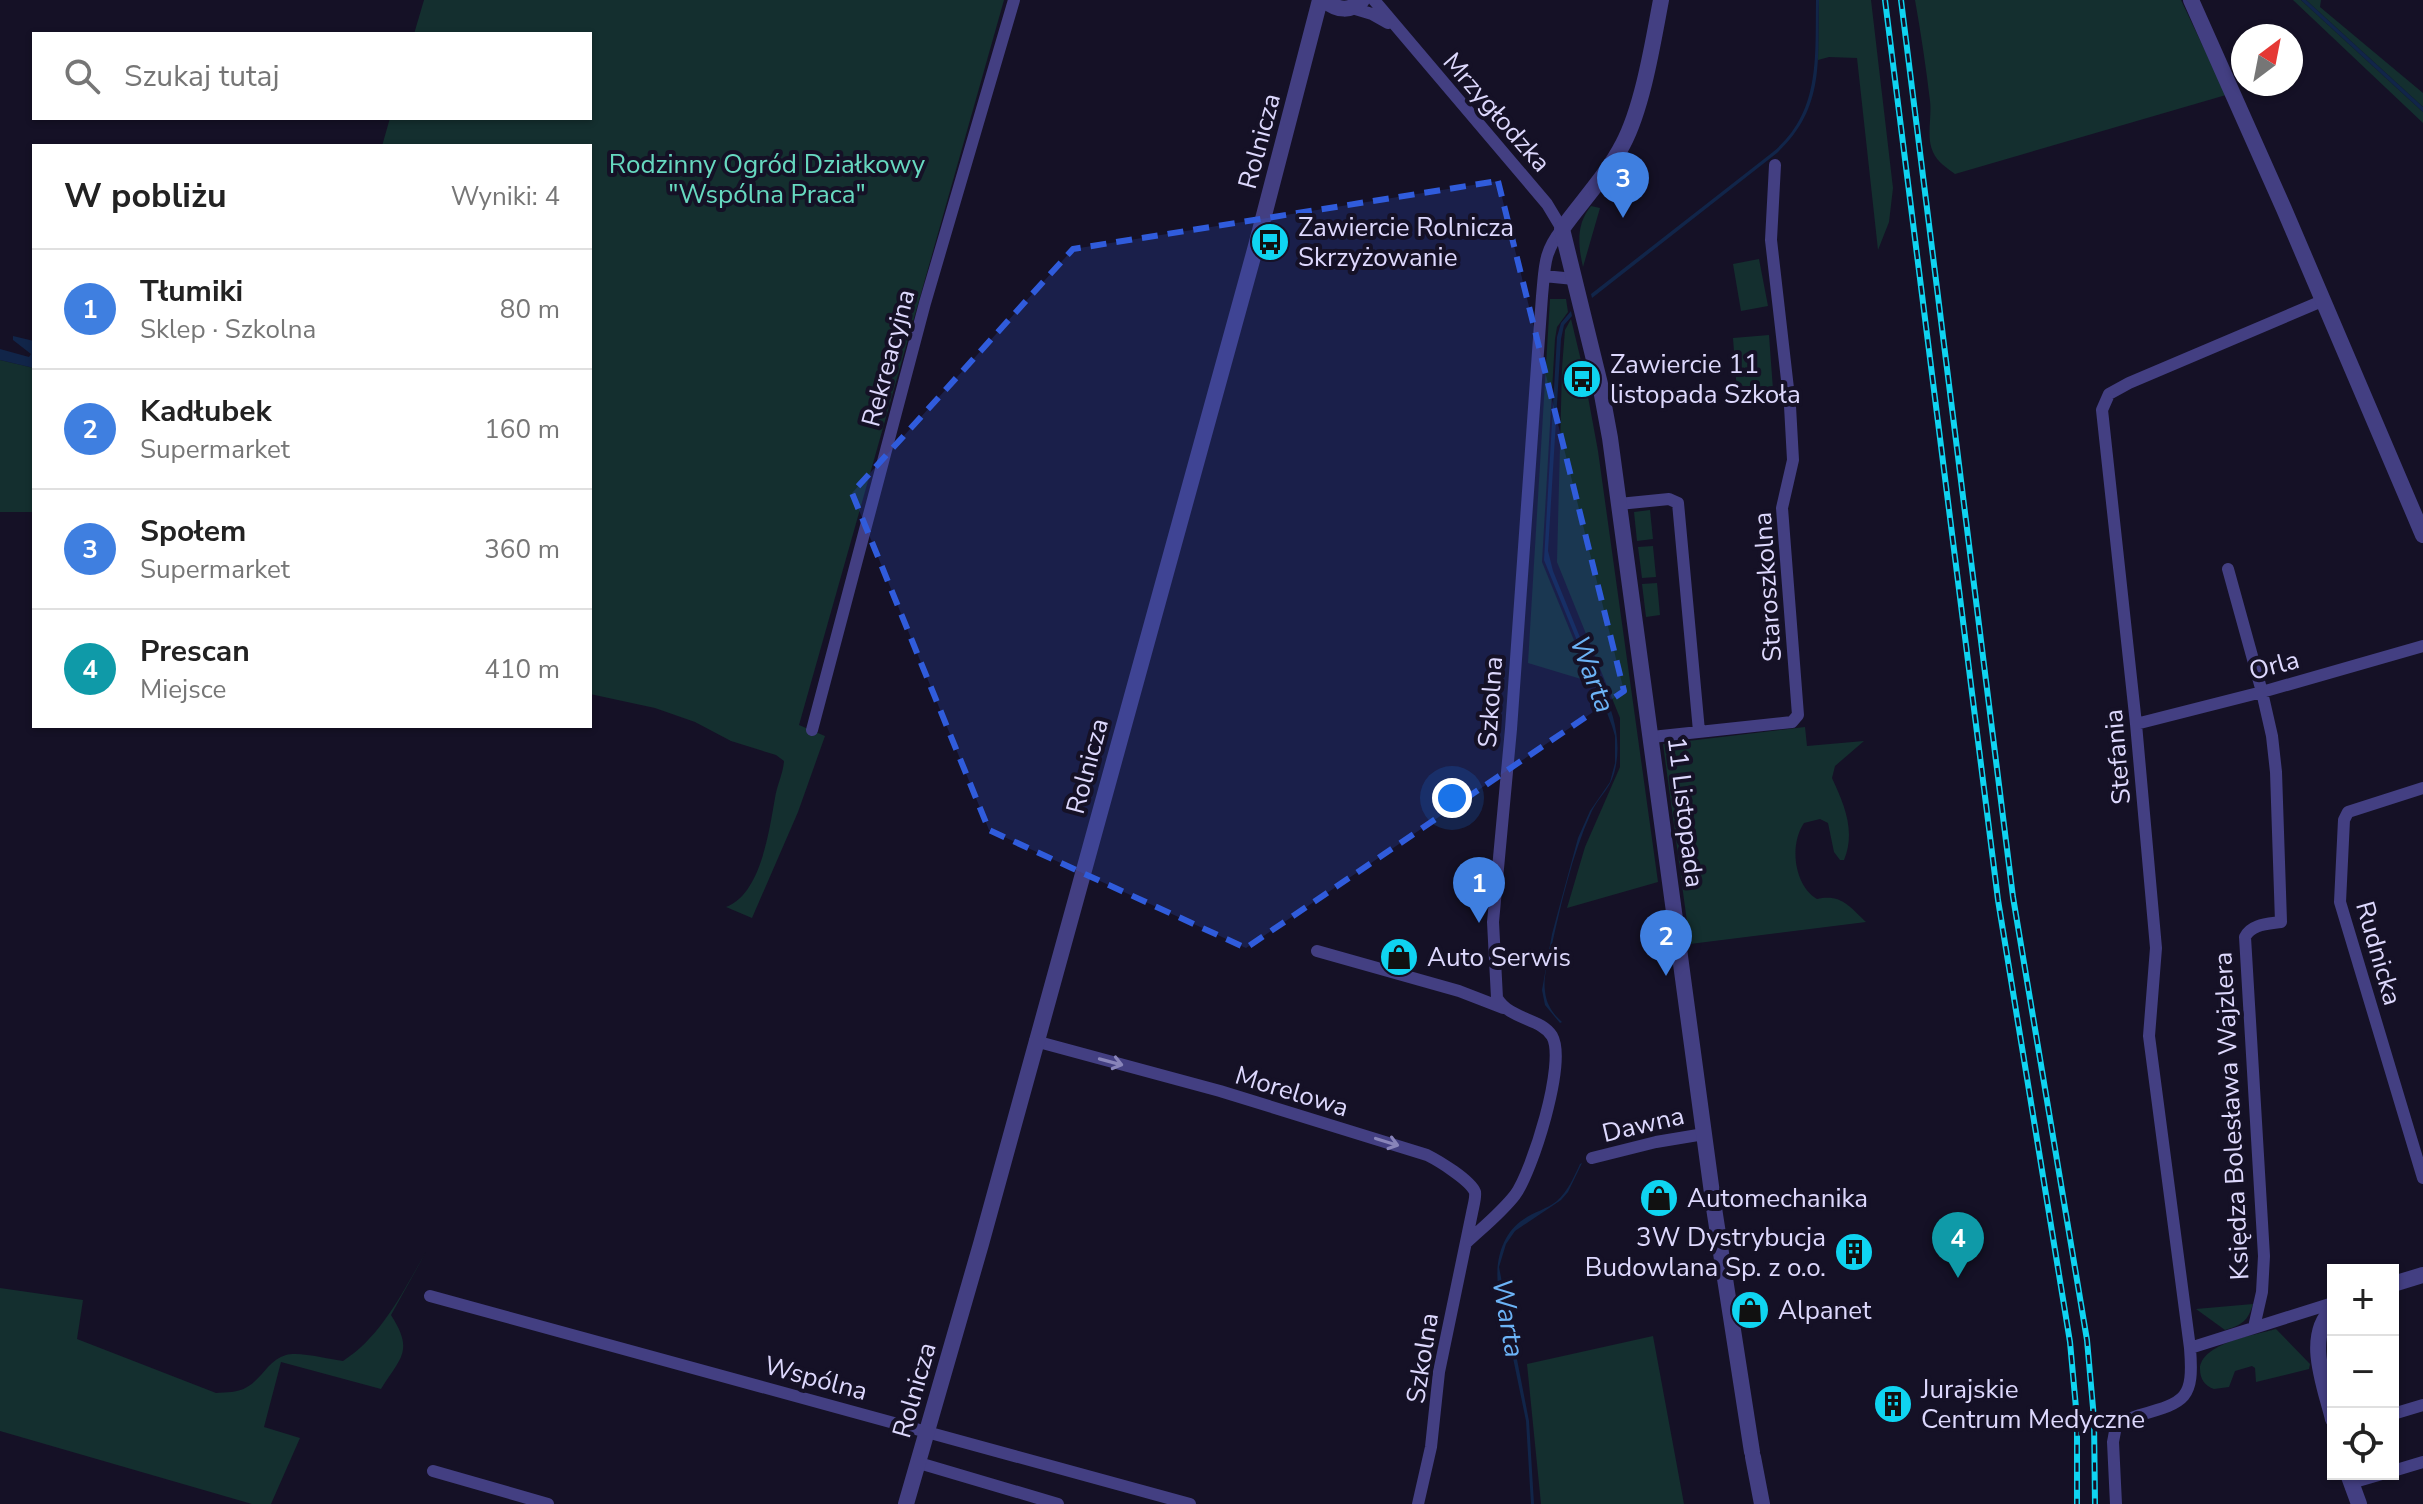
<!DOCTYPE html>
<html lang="pl">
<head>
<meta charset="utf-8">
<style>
  body { margin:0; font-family:"Nunito Sans",sans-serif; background:#f6f6f6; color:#222 }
  .controls { position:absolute; right:24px; bottom:24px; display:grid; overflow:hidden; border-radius:0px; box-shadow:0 2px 6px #0004 }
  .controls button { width:72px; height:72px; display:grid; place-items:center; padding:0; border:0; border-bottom:2px solid #e0e0e0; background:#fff; color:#222; font:40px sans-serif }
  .compass { position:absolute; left:2231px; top:24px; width:72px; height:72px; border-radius:50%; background:#fff; box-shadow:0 2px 6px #0004; rotate:32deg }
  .you { position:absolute; left:1452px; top:798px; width:28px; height:28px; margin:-20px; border:6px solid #fff; border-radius:50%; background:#1a73e8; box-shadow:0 0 0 12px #1a73e833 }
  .badge { display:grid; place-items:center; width:52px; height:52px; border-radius:50%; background:#0f766e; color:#fff; font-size:26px; font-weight:700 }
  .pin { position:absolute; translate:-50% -66px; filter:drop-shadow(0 2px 4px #0008) }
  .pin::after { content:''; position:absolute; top:42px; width:28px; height:24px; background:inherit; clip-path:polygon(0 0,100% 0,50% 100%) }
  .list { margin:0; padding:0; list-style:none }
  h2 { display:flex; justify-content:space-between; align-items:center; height:104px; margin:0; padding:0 32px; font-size:34px }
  h2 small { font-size:26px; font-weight:400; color:#767676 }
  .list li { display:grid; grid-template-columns:52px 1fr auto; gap:24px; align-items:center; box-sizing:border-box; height:120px; padding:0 32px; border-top:2px solid #e0e0e0 }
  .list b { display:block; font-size:30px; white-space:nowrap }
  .list p { margin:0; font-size:26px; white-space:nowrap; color:#767676 }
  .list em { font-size:26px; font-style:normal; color:#767676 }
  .icon { flex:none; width:44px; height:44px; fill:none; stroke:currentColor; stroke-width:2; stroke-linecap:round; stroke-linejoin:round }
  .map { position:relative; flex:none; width:2423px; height:1504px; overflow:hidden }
  .search { position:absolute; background:#fff; box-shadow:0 2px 6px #0004; left:32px; top:32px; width:560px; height:88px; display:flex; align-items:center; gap:20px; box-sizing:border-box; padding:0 28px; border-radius:0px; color:#767676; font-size:30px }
  .panel { position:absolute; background:#fff; box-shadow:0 2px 6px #0004; left:32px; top:144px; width:560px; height:584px; border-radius:0px }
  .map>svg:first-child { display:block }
  .green { fill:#142f2f }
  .water { fill:#112549 }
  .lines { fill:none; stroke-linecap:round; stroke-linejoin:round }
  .minor { stroke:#433f82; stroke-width:12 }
  .tertiary { stroke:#433f82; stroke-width:16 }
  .rail-casing { stroke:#0fd4f1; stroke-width:6 }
  .rail { stroke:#151126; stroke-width:3; stroke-dasharray:9; stroke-linecap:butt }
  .oneway { stroke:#8884b9 }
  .marked { fill:#305cdc; fill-opacity:0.2; stroke:#305cdc; stroke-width:6; stroke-dasharray:16 10; stroke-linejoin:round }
  .labels { text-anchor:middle; stroke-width:8; stroke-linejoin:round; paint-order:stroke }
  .street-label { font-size:26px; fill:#ddd8fd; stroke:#151126 }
  .park-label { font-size:26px; fill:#67d9c0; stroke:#151126 }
  .poi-label { font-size:26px; fill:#ddd8fd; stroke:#151126; text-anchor:start }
  .water-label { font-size:28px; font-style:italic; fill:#6cb3f6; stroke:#151126 }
</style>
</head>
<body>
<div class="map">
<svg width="2423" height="1504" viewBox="0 0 2423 1504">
  <rect width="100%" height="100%" fill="#151126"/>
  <path class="green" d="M424,0H1004L799,725L825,736L798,812L752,918L726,907C761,894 769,831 775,798C777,785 783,774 784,761L776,755L731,741L695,722L655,708L590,694V146H382L390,118H590V34H414Z
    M1819,0H1871L1893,188L1889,222L1878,250L1857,58L1829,57L1818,60Z
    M1915,0H2181L2226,95L1955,174C1947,168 1937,162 1933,152C1926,138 1932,117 1930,101C1926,67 1921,34 1915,0Z
    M2293,0H2301L2423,112V123Z
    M2306,0H2321L2320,7L2423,93V107Z
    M1591,206L1600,208L1583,267C1578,245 1576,224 1591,206Z
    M1759,259L1768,306L1741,311L1733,264Z
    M1550,299H1566L1568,312L1557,327L1555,339L1542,562L1591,682L1528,663Z
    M1571,319L1583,369L1578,371L1581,387L1586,386L1598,451L1658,882L1567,908L1585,847L1620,767V718L1557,562L1562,368L1565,330Z
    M1769,335L1774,403L1738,406L1733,338Z
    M0,360L34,368V512H0Z
    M1650,510L1653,539L1637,541L1634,512Z
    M1653,546L1656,577L1642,578L1638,547Z
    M1657,583L1660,615L1646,617L1642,584Z
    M1805,727L1807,746L1864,741L1835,766L1832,778C1844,804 1856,831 1844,860H1840L1834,852L1828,823L1820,819L1804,823C1789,845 1794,885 1817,899C1841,894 1849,906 1866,922L1690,944L1663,744Z
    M426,1252L391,1315C414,1351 401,1357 381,1389L281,1362L264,1427L300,1438L271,1504H252L0,1431V1288L83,1300L77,1339L216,1393C226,1392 238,1393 247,1387C263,1378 268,1360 286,1355C298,1351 329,1359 343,1361C382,1336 403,1291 426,1252Z
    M2253,1304C2248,1321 2242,1325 2225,1330L2196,1309Z
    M2276,1329L2310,1364L2309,1369L2256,1382L2255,1368L2252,1366L2235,1371L2229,1387L2214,1389C2205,1386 2200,1379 2200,1369C2201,1343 2255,1335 2276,1329Z
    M1653,1336L1684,1504H1541L1527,1364Z"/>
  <path class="water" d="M1816,0H1819C1817,61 1826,107 1777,153L1592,298L1591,294L1773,152C1821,112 1815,57 1816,0Z
    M2301,0H2306L2423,107V112Z
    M1571,311L1572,316L1564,325L1561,339L1548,551L1553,571L1588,657L1593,664H1596L1594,669L1600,685L1596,687L1544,560L1557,337L1561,323Z
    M13,336L34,341V368L0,360V349L29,357L31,354L13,340Z
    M1602,688C1613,711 1621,739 1616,765C1612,789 1600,794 1591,813C1572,855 1561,904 1551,949C1548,962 1543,977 1545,991C1546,1004 1553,1014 1562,1022L1560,1023L1545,1005L1542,990L1552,934L1578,838L1590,811L1610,782L1615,763V736L1612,726L1598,689Z
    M1582,1163L1568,1192L1561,1200L1515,1231L1506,1244L1499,1267L1529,1421L1534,1504H1531L1526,1421L1498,1285C1495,1261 1502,1233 1524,1219C1534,1212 1547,1209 1557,1201C1568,1191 1574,1177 1580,1164Z"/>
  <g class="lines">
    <path class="minor" d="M1374,0L1547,204L1562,229C1543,253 1545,267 1542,296L1511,729L1493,922L1497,998C1510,1020 1541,1018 1552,1036C1567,1062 1532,1172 1515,1195C1501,1213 1482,1228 1466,1243
      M1352,8L1372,14L1388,23
      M1544,276L1574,279
      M1619,504L1669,499L1678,503L1699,731
      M2228,569L2262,692L2272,736L2276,772L2281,922C2268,924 2251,924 2245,937L2264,1256L2262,1292L2254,1327
      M2136,724L2262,692L2423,646
      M812,730L925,303L1014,0
      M1652,737L1792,722L1798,715L1782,508L1793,460L1790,406L1771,240L1775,165
      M2423,788L2348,812L2344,820L2340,902L2423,1178
      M1317,951L1459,991L1503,1008
      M1035,1041L1220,1091L1427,1155C1439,1161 1470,1180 1475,1192C1476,1198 1473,1207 1472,1213L1439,1372L1431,1447L1418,1504
      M1592,1158L1656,1142L1704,1134
      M430,1296L1190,1504
      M2190,1348L2149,1036L2156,948L2136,724L2102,410L2109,394L2129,383L2322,301
      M2393,1414L2423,1405
      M919,1463L1058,1504
      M433,1471L548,1504
      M2393,1471L2423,1462
      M2351,1483L2382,1474
      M2116,1504L2113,1442L2116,1426C2123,1420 2131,1418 2140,1415C2186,1402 2194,1399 2190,1348L2333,1303"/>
    <path class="tertiary" d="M1325,0C1337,11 1351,12 1362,0
      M1661,0C1653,42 1643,106 1623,144C1607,175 1582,201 1562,229L1600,384L1610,438L1714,1208L1752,1452
      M2191,0L2284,209L2423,535
      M2393,1284L2423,1275
      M2333,1309C2304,1336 2325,1386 2333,1419
      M1753,1457L1762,1504
      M2348,1474L2359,1504
      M906,1504L981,1244L1256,246L1320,0"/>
    <defs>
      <path id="rail" d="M1885,0L1998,900L2070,1342L2077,1419V1504
        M1901,0L2013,897L2087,1340L2094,1419L2095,1504"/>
    </defs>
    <use href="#rail" class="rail-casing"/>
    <use href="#rail" class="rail"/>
  </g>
  <defs><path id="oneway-shaft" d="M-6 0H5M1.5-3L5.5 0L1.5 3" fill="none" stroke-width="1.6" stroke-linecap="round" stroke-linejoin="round" transform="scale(2)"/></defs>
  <g class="oneway">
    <use href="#oneway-shaft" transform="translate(1111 1062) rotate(15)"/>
    <use href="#oneway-shaft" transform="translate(1387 1142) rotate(17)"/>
  </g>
  <path class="marked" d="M1498,181L1624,691L1246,948L989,830L852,493L1073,249Z"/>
  <defs>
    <symbol id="bus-disc" viewBox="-11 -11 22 22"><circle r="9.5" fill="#0fd4f1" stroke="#151126"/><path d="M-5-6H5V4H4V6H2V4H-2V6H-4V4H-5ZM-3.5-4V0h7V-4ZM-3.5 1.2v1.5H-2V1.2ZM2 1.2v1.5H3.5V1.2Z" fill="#111"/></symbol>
    <symbol id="shop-disc" viewBox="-11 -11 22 22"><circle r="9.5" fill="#0fd4f1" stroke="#151126"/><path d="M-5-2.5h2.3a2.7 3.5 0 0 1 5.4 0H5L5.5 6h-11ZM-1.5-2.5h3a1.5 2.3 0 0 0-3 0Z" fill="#111"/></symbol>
    <symbol id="building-disc" viewBox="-11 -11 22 22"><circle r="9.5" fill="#0fd4f1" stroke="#151126"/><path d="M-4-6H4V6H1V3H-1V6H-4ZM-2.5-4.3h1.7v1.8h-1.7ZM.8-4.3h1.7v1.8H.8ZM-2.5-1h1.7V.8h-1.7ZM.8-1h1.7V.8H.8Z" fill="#111"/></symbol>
  </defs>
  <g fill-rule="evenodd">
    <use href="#bus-disc" x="1248" y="220" width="44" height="44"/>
    <use href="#bus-disc" x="1560" y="357" width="44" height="44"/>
    <use href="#shop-disc" x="1377" y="935" width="44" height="44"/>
    <use href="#shop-disc" x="1637" y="1176" width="44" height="44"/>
    <use href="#building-disc" x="1832" y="1230" width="44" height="44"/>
    <use href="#shop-disc" x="1728" y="1288" width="44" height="44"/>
    <use href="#building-disc" x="1871" y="1382" width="44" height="44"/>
  </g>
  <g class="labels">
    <g class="street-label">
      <text transform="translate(1497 112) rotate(49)" y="9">Mrzygłodzka</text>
      <text transform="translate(1259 141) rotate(-75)" y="9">Rolnicza</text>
      <text transform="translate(888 358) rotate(-75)" y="9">Rekreacyjna</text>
      <text transform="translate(1767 587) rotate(-94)" y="9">Staroszkolna</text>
      <text transform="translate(2274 665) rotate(-15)" y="9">Orla</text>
      <text transform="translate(1490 702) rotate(-86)" y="9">Szkolna</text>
      <text transform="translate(2117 757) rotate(-95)" y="9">Stefania</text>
      <text transform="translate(1087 766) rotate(-75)" y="9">Rolnicza</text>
      <text transform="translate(1686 812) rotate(83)" y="9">11 Listopada</text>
      <text transform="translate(2379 953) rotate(74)" y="9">Rudnicka</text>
      <text transform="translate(1292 1091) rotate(17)" y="9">Morelowa</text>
      <text transform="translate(2231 1116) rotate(-93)" y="9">Księdza Bolesława Wajzlera</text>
      <text transform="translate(1643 1124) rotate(-13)" y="9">Dawna</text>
      <text transform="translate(1422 1358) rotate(-81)" y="9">Szkolna</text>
      <text transform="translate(816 1378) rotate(15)" y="9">Wspólna</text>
      <text transform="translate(914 1390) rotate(-74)" y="9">Rolnicza</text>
    </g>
    <g class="park-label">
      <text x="767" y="173">Rodzinny Ogród Działkowy<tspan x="767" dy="30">"Wspólna Praca"</tspan></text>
    </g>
    <g class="poi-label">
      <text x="1298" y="236">Zawiercie Rolnicza<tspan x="1298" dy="30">Skrzyżowanie</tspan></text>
      <text x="1610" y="373">Zawiercie 11<tspan x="1610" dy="30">listopada Szkoła</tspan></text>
      <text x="1427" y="966">Auto Serwis</text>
      <text x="1687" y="1207">Automechanika</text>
      <text x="1826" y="1246" text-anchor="end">3W Dystrybucja<tspan x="1826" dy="30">Budowlana Sp. z o.o.</tspan></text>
      <text x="1778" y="1319">Alpanet</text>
      <text x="1921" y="1398">Jurajskie<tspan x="1921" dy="30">Centrum Medyczne</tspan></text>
    </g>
    <g class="water-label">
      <text transform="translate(1593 674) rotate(69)" y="10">Warta</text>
      <text transform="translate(1509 1318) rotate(80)" y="10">Warta</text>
    </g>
  </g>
</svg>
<div class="controls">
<button>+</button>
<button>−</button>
<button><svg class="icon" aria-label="locate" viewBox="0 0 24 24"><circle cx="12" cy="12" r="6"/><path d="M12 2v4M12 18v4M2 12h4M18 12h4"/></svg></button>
</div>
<svg class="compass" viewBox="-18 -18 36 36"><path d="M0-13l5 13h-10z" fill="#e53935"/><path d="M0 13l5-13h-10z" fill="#767676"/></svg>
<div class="you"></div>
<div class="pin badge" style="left:1479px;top:923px;background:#3f7fe0">1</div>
<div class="pin badge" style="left:1666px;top:976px;background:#3f7fe0">2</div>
<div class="pin badge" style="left:1623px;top:218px;background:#3f7fe0">3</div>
<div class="pin badge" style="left:1958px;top:1278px;background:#0f9aa8">4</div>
<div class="search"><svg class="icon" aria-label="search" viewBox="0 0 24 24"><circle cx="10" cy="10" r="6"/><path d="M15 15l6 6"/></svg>Szukaj tutaj</div>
<section class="panel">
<h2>W pobliżu<small>Wyniki: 4</small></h2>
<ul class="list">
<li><span class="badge" style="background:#3f7fe0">1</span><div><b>Tłumiki</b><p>Sklep · Szkolna</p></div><em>80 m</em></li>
<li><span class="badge" style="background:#3f7fe0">2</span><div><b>Kadłubek</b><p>Supermarket</p></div><em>160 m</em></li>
<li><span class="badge" style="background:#3f7fe0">3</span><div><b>Społem</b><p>Supermarket</p></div><em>360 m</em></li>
<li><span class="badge" style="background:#0f9aa8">4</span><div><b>Prescan</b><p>Miejsce</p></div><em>410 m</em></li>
</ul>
</section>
</div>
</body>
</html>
